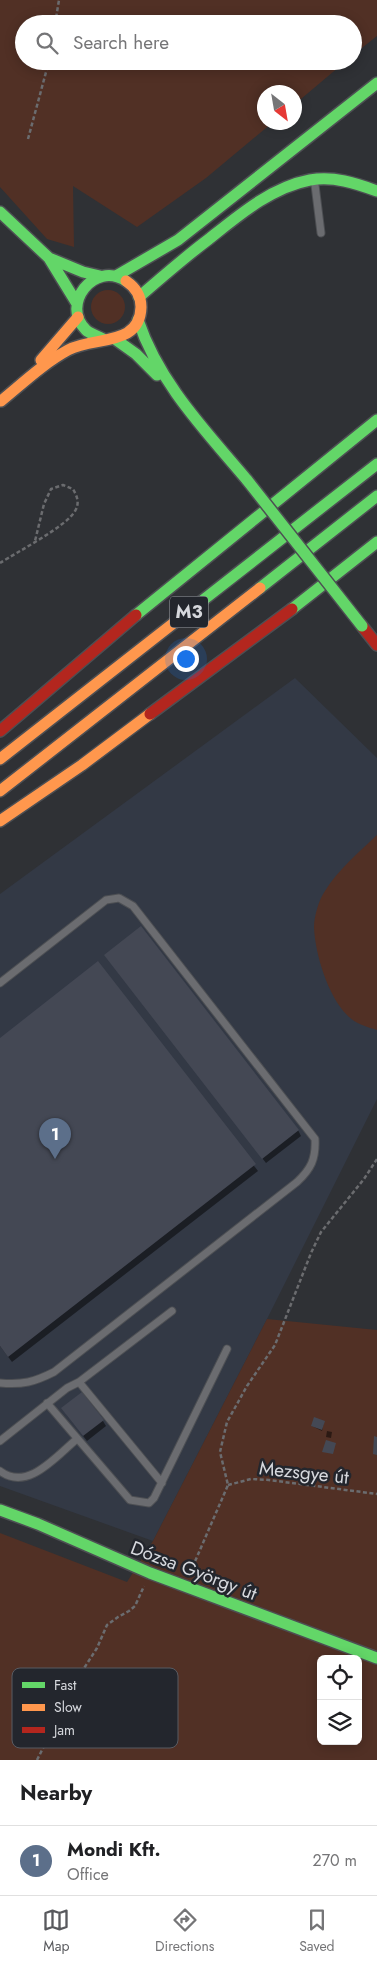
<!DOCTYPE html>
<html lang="en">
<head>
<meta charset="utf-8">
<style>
  body { margin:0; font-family:Jost,sans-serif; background:#f2f2f2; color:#202124 }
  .controls { position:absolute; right:15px; bottom:15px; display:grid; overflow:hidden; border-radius:8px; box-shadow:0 2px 12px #0003 }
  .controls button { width:45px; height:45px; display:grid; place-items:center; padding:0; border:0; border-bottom:1px solid #e0e0e0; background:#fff; color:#202124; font:25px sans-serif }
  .compass { position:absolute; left:257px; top:85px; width:45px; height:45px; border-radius:50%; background:#fff; box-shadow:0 2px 12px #0003; rotate:149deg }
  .you { position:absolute; left:185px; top:658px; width:18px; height:18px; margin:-12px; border:4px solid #fff; border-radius:50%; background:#1a73e8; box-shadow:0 0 0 8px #1a73e833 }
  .badge { display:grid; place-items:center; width:32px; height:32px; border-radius:50%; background:#58595d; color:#fff; font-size:16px; font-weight:700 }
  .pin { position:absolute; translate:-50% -41px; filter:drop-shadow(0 1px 2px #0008) }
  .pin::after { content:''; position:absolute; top:26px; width:18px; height:15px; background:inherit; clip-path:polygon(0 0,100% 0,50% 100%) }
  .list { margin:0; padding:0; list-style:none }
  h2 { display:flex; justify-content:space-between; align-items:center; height:65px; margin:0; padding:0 20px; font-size:21px }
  h2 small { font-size:16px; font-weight:400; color:#757577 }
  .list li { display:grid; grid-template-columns:32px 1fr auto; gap:15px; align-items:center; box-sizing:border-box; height:70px; padding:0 20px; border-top:1px solid #e0e0e0 }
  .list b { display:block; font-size:19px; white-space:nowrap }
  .list p { margin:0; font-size:16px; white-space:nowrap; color:#757577 }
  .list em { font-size:16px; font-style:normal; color:#757577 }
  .icon { flex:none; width:28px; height:28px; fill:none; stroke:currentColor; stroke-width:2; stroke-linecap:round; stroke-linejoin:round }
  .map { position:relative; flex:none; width:377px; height:1760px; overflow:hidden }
  .search { position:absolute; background:#fff; box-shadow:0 2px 12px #0003; left:15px; right:15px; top:15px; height:55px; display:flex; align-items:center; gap:12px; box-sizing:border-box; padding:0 18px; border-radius:28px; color:#757577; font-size:19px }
  .sheet { height:135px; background:#fff }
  nav { display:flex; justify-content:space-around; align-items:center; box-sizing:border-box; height:70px; border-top:1px solid #e0e0e0; background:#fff; font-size:14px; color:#757577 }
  nav a { display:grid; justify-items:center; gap:2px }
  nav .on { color:#58595d }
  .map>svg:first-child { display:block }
  .built { fill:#333945 }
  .green { fill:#513025; fill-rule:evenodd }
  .shadow { fill:#0007 }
  .building { fill:#444854 }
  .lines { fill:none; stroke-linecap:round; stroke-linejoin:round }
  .lane-casing { stroke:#4d4f53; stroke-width:9 }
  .fast-casing { stroke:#4d4f53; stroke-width:14 }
  .slow-casing { stroke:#4d4f53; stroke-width:14 }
  .jam-casing { stroke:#4d4f53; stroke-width:14 }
  .path { stroke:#6b6c6f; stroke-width:2.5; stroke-dasharray:4 2.5; stroke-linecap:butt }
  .lane { stroke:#6b6c70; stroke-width:7 }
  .fast { stroke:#63d668; stroke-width:11 }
  .slow { stroke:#ff974d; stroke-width:11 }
  .jam { stroke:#b3261e; stroke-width:11 }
  .fast-bridge-casing { stroke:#4d4f53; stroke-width:14; stroke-linecap:butt }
  .fast-bridge { stroke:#63d668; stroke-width:11 }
  .labels { text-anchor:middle; stroke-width:5; stroke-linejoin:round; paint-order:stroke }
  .shield { fill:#23262d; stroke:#a0a3a8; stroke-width:1 }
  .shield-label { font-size:18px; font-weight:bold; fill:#d6d8dd }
  .street-label { font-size:19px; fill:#d6d8dd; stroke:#23262d }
  .key { fill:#23262d; stroke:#595b62; stroke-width:1 }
  .key-label { font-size:14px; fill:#d6d8dd }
</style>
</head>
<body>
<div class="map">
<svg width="377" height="1760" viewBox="0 0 377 1760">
  <rect width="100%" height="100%" fill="#2f3135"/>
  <path class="built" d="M295,678L377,758V1099L267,1319L153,1541L0,1486V894Z"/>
  <path class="green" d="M0,0H377V36L353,55V24H24V61H346L295,104L294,92H264V122L272,123L206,178L137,227L73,186L74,247L47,239L0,187Z
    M91 307a17 17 0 1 1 34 0a17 17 0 1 1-34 0Z
    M377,835V1030C367,1027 354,1023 347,1015C328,996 315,954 314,927C314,917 319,899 325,891C337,871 360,851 377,835Z
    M267,1319L377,1330V1760H0V1533L127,1582L153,1541ZM321,1659H358V1741H321Z"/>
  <path class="shadow" d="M105,955L298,1130L301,1136L266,1163Z
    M98,963L258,1171L12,1362L0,1346V1039Z
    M66,1414L103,1421L106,1426L87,1441Z
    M324,1422L322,1431L312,1426Z
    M327,1431L332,1432L331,1438L326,1437Z"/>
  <path class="building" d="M141,926L299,1130L262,1159L104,955Z
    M98,961L256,1164L8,1357L0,1346V1038Z
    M82,1392L104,1420L83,1436L61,1408Z
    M314,1417L325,1421L322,1430L311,1426Z
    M374,1436L377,1437V1455L373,1454Z
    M326,1440L336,1443L333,1454L322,1452Z"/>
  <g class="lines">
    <defs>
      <path id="lane" d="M315,185L321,233
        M0,983L106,900L119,898L133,906L315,1139C316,1159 311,1169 297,1182L54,1372C34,1382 23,1385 0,1383
        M79,1382L162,1483
        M47,1403L130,1500L149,1503L154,1498L227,1349
        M0,1441L67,1388L79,1382L172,1311
        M0,1471C28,1492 56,1456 77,1439"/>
      <path id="fast" d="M0,212L49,258L76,302
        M49,258L83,272L100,276
        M116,276L178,240L377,83
        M139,297C162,277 185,257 209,239C239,215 272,187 310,180C334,176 355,183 377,191
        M138,320C159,383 205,430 247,480
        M103,339C98,336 90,334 86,330C60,305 94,260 126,281
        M115,339L136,354L157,375
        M260,588L377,496
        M292,609L377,542
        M136,615L377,420
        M175,622L377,464
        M0,1510L38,1524L150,1573L377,1658"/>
      <path id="slow" d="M41,360L78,317
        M1,401C23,383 44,363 68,350C94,336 140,347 141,307C141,295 135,287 126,281
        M0,759L175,622
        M0,791L260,588
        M0,821L82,765L150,714"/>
      <path id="jam" d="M362,626L377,645
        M150,714L292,609
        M0,731L136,615"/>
    </defs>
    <use href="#lane" class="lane-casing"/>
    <use href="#fast" class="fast-casing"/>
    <use href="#slow" class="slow-casing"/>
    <use href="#jam" class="jam-casing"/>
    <path class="path" d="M55,24L59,0
      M28,139L49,61
      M0,563C17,552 67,526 75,511C80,503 77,496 73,489L63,485L51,489L44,504L35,541
      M228,1485L251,1479L269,1480L377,1494
      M190,1573L228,1485L220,1452L227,1422L247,1386L275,1345L311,1253L321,1232L364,1179L377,1159
      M37,1760L81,1673L97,1648L107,1625L118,1617L129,1611L135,1606L144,1586"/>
    <use href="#lane" class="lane"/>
    <use href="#fast" class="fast"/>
    <use href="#slow" class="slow"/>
    <use href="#jam" class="jam"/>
    <defs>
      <path id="fast-bridge" d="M247,480L362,626"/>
    </defs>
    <use href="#fast-bridge" class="fast-bridge-casing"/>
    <use href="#fast-bridge" class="fast-bridge"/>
  </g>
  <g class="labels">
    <rect class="shield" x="170" y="596.5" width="38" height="31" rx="4"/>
    <g class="shield-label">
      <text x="189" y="618">M3</text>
    </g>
    <g class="street-label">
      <text transform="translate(304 1472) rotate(6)" y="7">Mezsgye út</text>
      <text transform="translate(194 1570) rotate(21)" y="7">Dózsa György út</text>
    </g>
  </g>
  <rect x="12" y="1668" width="166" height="80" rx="8" class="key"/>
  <rect x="22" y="1682" width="23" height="6" fill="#63d668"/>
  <rect x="22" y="1704" width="23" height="7" fill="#ff974d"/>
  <rect x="22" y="1727" width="23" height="6" fill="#b3261e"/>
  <g class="key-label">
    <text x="54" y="1690">Fast</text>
    <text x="54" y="1712">Slow</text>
    <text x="54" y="1735">Jam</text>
  </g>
</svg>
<div class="controls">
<button><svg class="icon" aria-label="locate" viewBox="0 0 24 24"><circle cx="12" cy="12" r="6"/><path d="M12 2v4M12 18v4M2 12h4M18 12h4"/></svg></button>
<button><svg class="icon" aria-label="layers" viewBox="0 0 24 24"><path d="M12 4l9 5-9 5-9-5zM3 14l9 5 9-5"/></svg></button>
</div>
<svg class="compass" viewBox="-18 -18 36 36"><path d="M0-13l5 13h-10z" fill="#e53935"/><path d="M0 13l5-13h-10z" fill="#757577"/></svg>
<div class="you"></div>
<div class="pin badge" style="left:55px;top:1159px;background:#5c6f8a">1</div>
<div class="search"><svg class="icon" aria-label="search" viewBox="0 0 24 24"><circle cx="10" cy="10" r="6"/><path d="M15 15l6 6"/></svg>Search here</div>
</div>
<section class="sheet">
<h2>Nearby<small></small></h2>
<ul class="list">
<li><span class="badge" style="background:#5c6f8a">1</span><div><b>Mondi Kft.</b><p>Office</p></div><em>270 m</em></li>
</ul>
</section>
<nav>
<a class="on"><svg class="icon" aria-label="map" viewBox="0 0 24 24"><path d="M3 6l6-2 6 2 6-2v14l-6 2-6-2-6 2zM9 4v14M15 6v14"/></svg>Map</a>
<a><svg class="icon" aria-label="directions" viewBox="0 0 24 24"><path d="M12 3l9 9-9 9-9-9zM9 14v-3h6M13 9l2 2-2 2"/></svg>Directions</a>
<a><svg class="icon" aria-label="saved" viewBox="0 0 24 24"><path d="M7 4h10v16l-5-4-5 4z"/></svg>Saved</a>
</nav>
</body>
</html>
